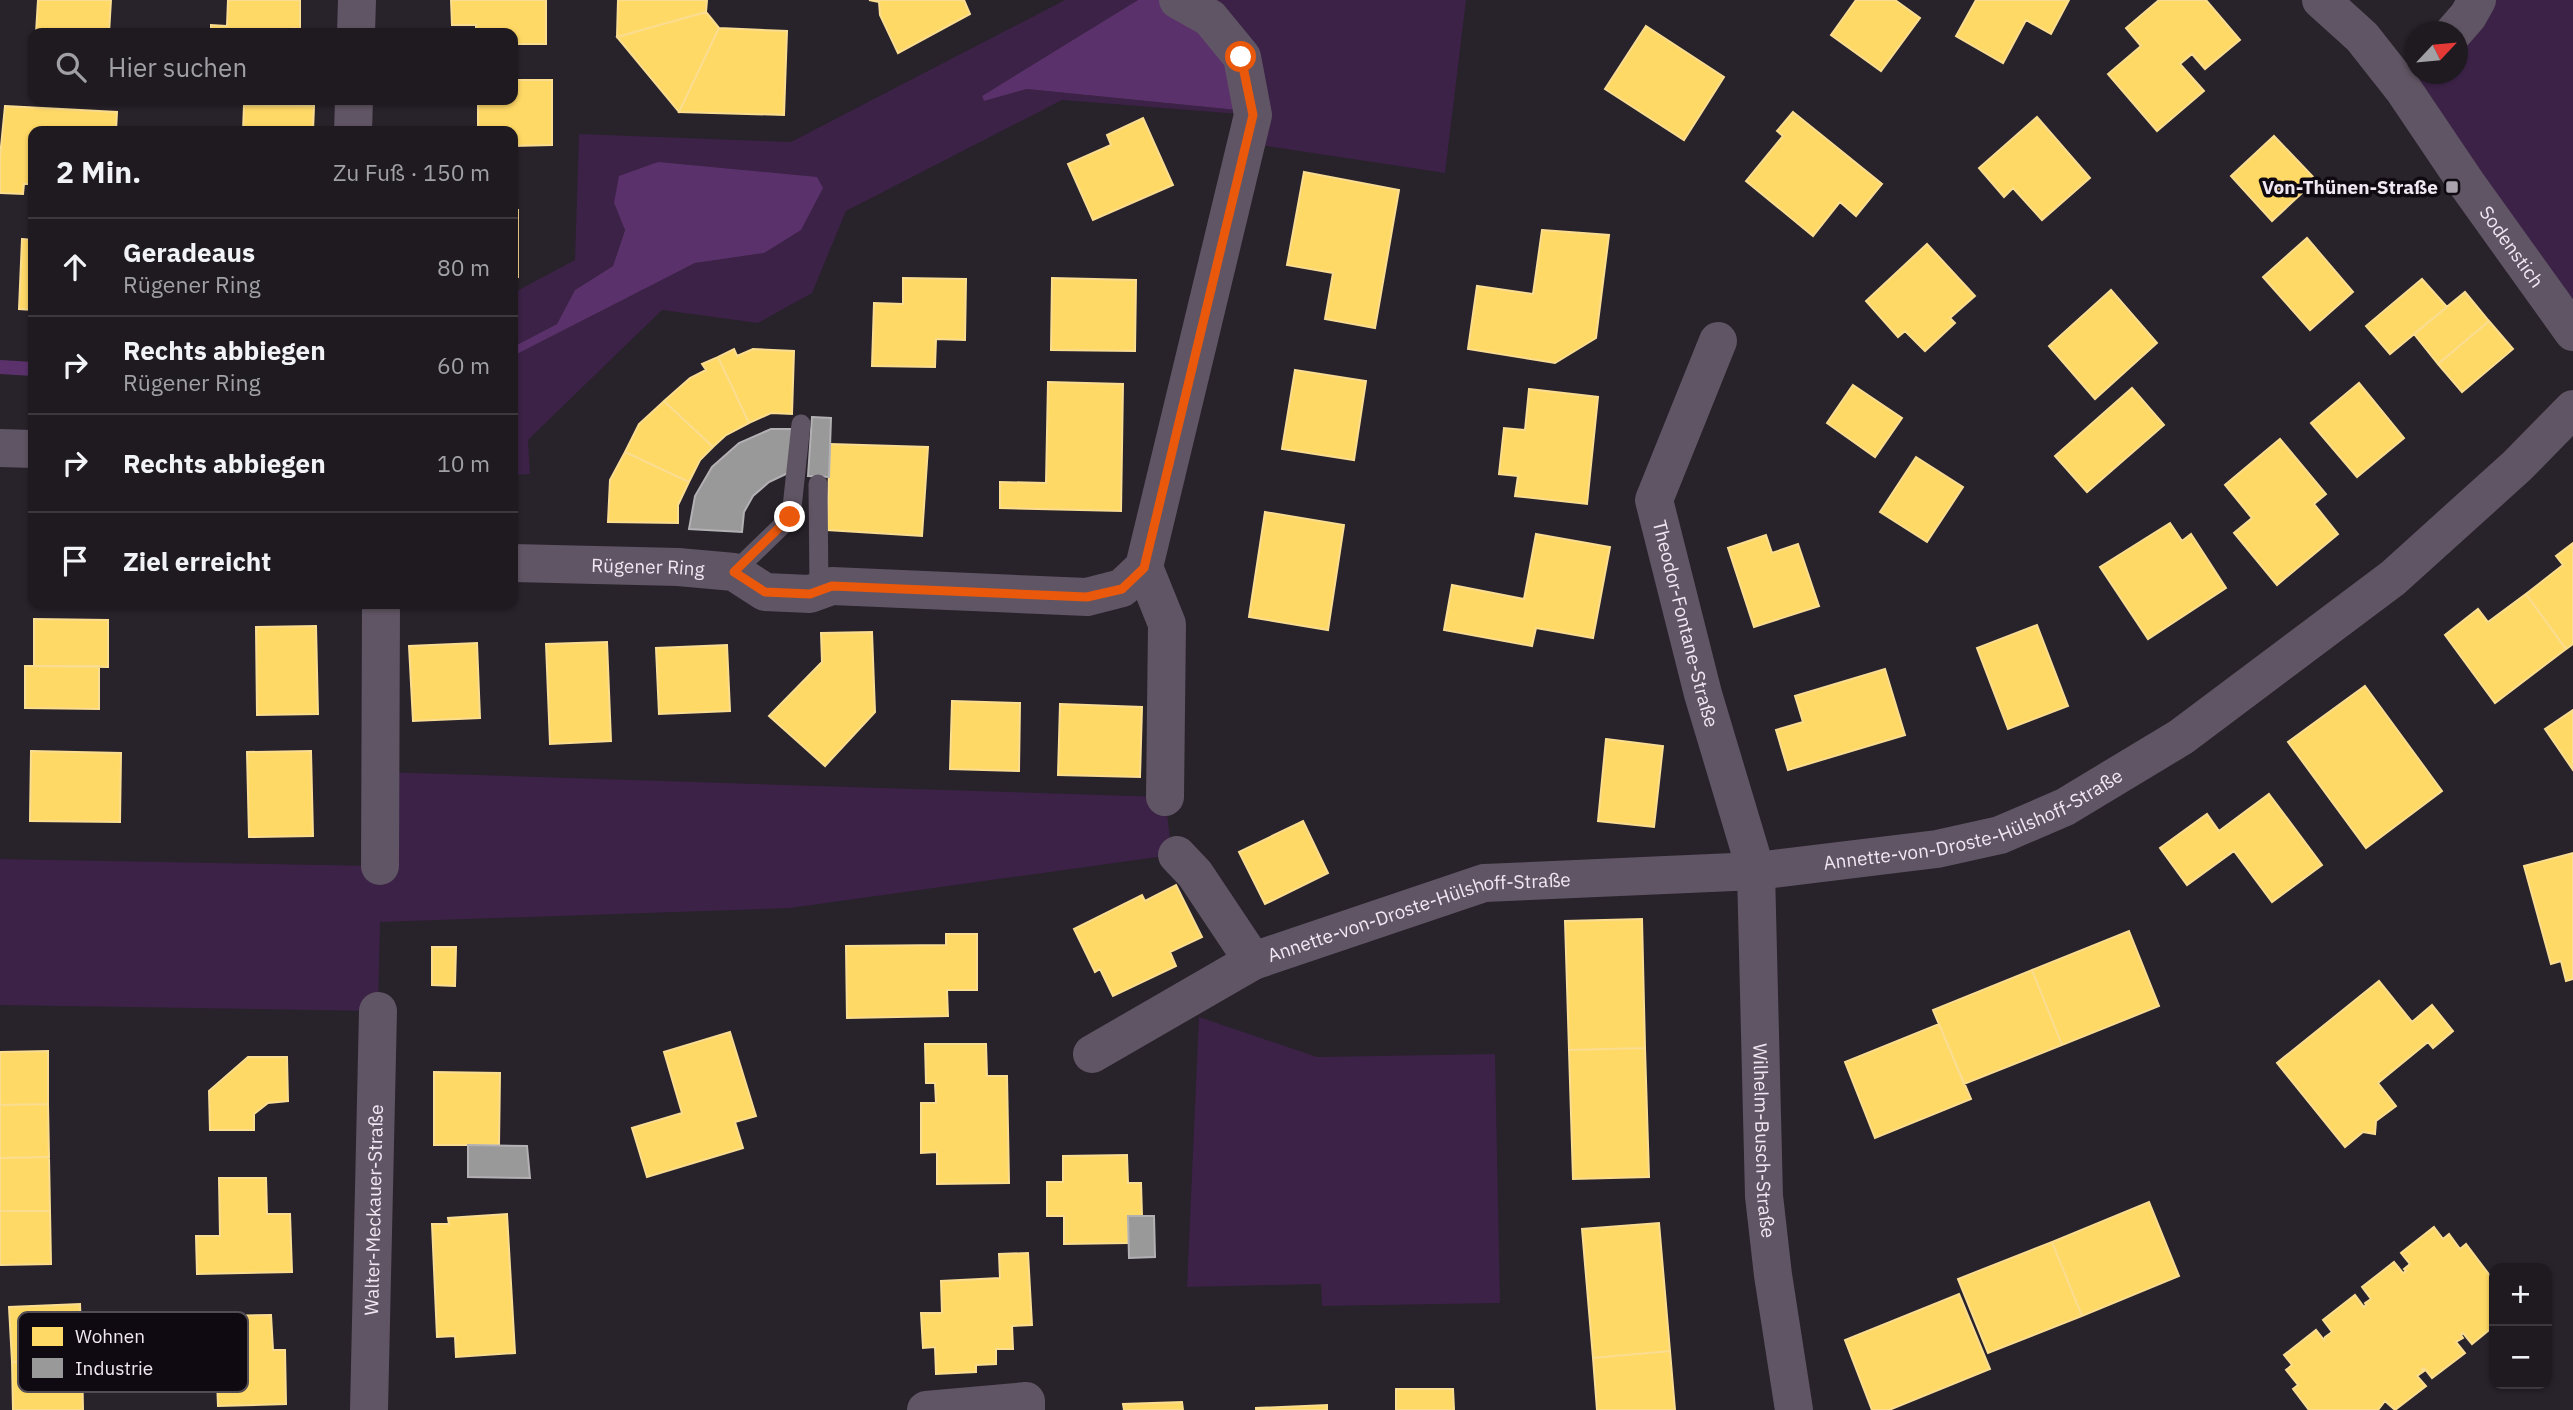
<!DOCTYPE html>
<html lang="de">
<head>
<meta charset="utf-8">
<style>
  body { margin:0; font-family:"IBM Plex Sans",sans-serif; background:#2b272d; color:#f1f3f6 }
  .controls { position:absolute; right:21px; bottom:21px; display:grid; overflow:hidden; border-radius:14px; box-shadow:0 2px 5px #0004 }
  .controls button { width:63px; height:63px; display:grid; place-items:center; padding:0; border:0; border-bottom:2px solid #3c383e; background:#1e1a20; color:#f1f3f6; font:35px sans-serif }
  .compass { position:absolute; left:2405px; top:21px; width:63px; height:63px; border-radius:50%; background:#1e1a20; box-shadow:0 2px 5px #0004; rotate:64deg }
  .stop { position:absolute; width:21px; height:21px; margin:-16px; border:5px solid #ea580c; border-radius:50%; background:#fff }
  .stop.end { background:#ea580c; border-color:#fff; box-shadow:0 2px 7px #0008 }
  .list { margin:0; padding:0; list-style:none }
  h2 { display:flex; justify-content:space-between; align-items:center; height:91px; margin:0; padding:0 28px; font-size:30px }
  h2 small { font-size:23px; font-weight:400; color:#a1a1a5 }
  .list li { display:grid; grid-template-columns:46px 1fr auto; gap:21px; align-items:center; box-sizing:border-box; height:98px; padding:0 28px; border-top:2px solid #3c383e }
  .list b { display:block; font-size:26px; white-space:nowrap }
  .list p { margin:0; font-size:23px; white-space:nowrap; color:#a1a1a5 }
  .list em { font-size:23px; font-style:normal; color:#a1a1a5 }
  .icon { flex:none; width:38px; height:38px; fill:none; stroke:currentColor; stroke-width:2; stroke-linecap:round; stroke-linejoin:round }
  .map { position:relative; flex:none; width:2573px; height:1410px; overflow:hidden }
  .search { position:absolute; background:#1e1a20; box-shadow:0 2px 5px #0004; left:28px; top:28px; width:490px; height:77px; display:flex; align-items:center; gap:18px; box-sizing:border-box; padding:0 24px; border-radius:14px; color:#a1a1a5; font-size:26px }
  .panel { position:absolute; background:#1e1a20; box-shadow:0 2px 5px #0004; left:28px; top:126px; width:490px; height:483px; border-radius:14px }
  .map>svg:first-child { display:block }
  .green { fill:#3b2246 }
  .water { fill:#5b316c }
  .homes { fill:#ffd966; stroke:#fadd90; stroke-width:2 }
  .industry { fill:#999; stroke:#b3b0b4; stroke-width:2 }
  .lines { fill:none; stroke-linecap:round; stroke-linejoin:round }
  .stream { stroke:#5b316c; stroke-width:14 }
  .service { stroke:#605564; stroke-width:19 }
  .minor { stroke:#605564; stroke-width:38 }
  .route { stroke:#ea580c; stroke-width:9 }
  .poi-dot { fill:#a9a2ac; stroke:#0f0a11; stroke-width:2.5 }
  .labels { text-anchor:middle; stroke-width:7; stroke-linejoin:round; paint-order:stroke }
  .poi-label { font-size:19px; font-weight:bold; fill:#efe7f2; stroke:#0f0a11; text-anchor:end }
  .street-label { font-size:19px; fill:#efe7f2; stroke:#0f0a11 }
  .key { fill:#0f0a11; stroke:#524c54; stroke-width:2 }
  .key-label { font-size:19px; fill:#efe7f2 }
</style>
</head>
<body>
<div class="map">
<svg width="2573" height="1410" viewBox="0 0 2573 1410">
  <rect width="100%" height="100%" fill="#28222a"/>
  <path class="green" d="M1065,0H1138L982,96L984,101L1027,89L1247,111L1169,0H1466L1445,173L1247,143L1253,115L1062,100L846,211L812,293L758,323L662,310L528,440L530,474L513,475V356L695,263L764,253L614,203L625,229L613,266L575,290L557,324L513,347V293L575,260L579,134L791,142Z
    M2477,0H2573V332L2403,89L2417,74H2458V32Z
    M381,772L1165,797L1172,855L790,908L380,922L378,1011L0,1005V859L380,866Z
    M1199,1017L1317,1057L1495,1054L1500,1303L1322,1306L1321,1284L1187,1287Z"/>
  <path class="water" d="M1138,0H1169L1235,61L1247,111L1027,89L984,101L982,96Z
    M658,162L817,177L823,188L801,230L764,253L695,263L513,356V347L557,324L575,290L613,266L625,230L614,203L619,176Z"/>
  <path class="homes" d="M38,0H111L109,33H36Z
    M228,0H300V29L292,28V33H211V25L227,26Z
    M451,0H546V44H513V33H476V25H452Z
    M618,0H707L706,12L617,37Z
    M869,0H964L970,14L898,53L880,15L879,2Z
    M1856,0H1895L1920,18L1881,71L1831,35Z
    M1976,0H2069L2051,34L2026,20L2003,63L1956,36Z
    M2159,0H2206L2240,40L2205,69L2192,54L2180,64L2204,91L2157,131L2108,74L2141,46L2126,28Z
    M706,12L719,28L679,112L617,37Z
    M1646,26L1724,77L1684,140L1605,89Z
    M719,28L787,31L784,115L679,112Z
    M513,80H552V145L513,146V131H478V100H513Z
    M244,105L314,106L313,131H243Z
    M5,106L117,112L116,131H33V184H24L23,194L0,193V157Z
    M1793,112L1882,184L1856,216L1840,202L1813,236L1746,181L1783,136L1777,131Z
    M2037,117L2090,178L2042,220L2013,188L2004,197L1979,168Z
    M1143,118L1173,185L1093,220L1068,164L1111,145L1107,135Z
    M2274,136L2316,180L2272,221L2231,176Z
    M1304,172L1399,190L1375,328L1325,319L1333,273L1287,265Z
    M513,210H518V277H513Z
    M1542,230L1609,235L1596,338L1555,363L1468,349L1477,286L1533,294Z
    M2307,238L2353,292L2310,330L2263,277Z
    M22,239L33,240V310L19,309Z
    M1927,244L1975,296L1950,318L1955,323L1925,351L1905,331L1898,337L1866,301Z
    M903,278L966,279L965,340L936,339L935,367L872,366L874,303L903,304Z
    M1052,278L1136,280L1135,351L1051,350Z
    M2422,279L2447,307L2390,354L2366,326Z
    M2111,290L2157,343L2095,399L2049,346Z
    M2465,292L2489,321L2438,364L2414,334Z
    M2489,321L2513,349L2462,392L2438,364Z
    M734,349L737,356L753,349L794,351L792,414L771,413L749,423L718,357Z
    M718,357L749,423L726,435L713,447L664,401L690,378L706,370L702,364Z
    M1295,370L1366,381L1354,460L1282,449Z
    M1048,382L1123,384L1121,511L1000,508V482L1046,483Z
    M2359,383L2404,438L2357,477L2311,423Z
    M1853,385L1902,418L1875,457L1827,423Z
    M2132,388L2164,425L2087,492L2055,456Z
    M1529,389L1598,397L1587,504L1515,496L1518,476L1499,474L1504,428L1525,430Z
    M664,401L713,447L700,460L689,482L625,452L639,424Z
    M2280,439L2326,494L2314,504L2338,534L2277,585L2234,533L2252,518L2225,485Z
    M830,444L928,447L922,536L827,530Z
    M625,452L689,482L678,505V523L608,522L610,480Z
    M1916,457L1963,487L1927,542L1880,512Z
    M1265,512L1344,525L1328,630L1249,617Z
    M2170,523L2182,541L2191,534L2226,588L2148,639L2100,567Z
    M1536,534L1610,547L1593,638L1536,628L1532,646L1444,630L1452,585L1524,599Z
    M1766,535L1772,553L1798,544L1819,606L1754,627L1728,548Z
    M2573,543V644L2566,649L2526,594L2563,565L2556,556Z
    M2526,594L2566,649L2495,703L2445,635L2478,609L2488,622Z
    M34,619L108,620V667L34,666Z
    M2037,625L2068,706L2008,729L1977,648Z
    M316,626L318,714L257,715L256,627Z
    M872,632L875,712L825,766L769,716L822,662L821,633Z
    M607,642L611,741L550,744L546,644Z
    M477,643L480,718L413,721L409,646Z
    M727,645L730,711L659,714L656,648Z
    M25,666H99V709L25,708Z
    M1885,669L1905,735L1788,770L1776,730L1803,722L1795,696Z
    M2365,686L2442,791L2366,848L2288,742Z
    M952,701L1020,703L1019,771L950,769Z
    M1060,704L1142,707L1140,777L1058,775Z
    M2573,710V770L2545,729Z
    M1606,739L1663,746L1654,827L1598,821Z
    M31,751L121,753L120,822L30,821Z
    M311,751L313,836L249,837L247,752Z
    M2269,794L2322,865L2272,902L2234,851L2187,885L2160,848L2207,814L2219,831Z
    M1303,821L1328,873L1265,904L1239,852Z
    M2573,853V979L2566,981L2561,961L2551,964L2524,866Z
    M1176,885L1202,937L1170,952L1176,966L1113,996L1100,969L1095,972L1074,929L1142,895L1145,901Z
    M1642,919L1645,1048L1569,1050L1565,921Z
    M2129,931L2159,1006L2062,1045L2032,970Z
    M946,934H977V990H947L948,1016L847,1018L846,946L946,945Z
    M432,947H456L455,986L432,985Z
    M2032,970L2062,1045L1964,1084L1933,1010Z
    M2379,981L2412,1022L2432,1005L2453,1031L2433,1048L2428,1042L2378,1083L2396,1106L2376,1121L2375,1134L2363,1132L2345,1147L2277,1063Z
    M1939,1024L1971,1099L1875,1138L1845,1062Z
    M730,1032L756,1116L735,1122L743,1148L647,1177L632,1128L682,1113L664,1052Z
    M925,1044H986L987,1076H1007L1009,1183L937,1184V1152L921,1153V1103H936L935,1083H926Z
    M1645,1048L1649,1177L1573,1179L1569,1050Z
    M48,1051V1104L0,1105V1052Z
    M248,1057H287L288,1101L268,1103L254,1114V1130H210L209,1091Z
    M434,1072L500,1073L499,1145H434Z
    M48,1104L49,1157L0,1158V1105Z
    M1127,1155L1128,1183H1141L1142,1216H1128V1243L1064,1244V1216H1047V1182H1063V1156Z
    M49,1157L50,1211H0V1158Z
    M219,1178H266L267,1214H290L292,1272L197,1274L196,1236H220Z
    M2149,1202L2179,1276L2082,1316L2052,1242Z
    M0,1211H50L51,1264L0,1265Z
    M507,1214L515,1353L456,1357L455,1336L437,1337L432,1224H449L448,1218Z
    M1659,1223L1670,1351L1593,1358L1582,1229Z
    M2434,1227L2443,1239L2449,1234L2460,1249L2466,1244L2494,1281V1285L2491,1288L2494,1292V1326L2472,1344L2463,1333L2461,1335L2463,1338L2456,1342L2465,1353L2432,1378L2424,1368L2422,1369L2424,1371L2417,1376L2426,1386L2395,1410L2385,1401L2378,1410H2309L2293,1389L2298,1385L2286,1370L2292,1365L2284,1355L2316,1330L2324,1340L2325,1337L2332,1332L2323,1320L2355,1295L2364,1307L2366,1305L2365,1303L2371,1299L2362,1287L2394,1262L2403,1273L2406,1271L2404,1269L2410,1264L2401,1253Z
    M2052,1242L2082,1316L1988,1353L1958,1279Z
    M1028,1253L1032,1325L1012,1326L1013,1349H996V1364L976,1365V1372L936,1374L935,1347L923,1348L921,1313H942L941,1281L1000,1278L999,1254Z
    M1959,1294L1990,1369L1889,1410H1872L1845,1340Z
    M80,1304L82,1359L12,1362L9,1307Z
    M271,1315L273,1350H285L286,1404L218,1406L216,1352L225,1351V1316Z
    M1670,1351L1675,1410H1597L1593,1358Z
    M82,1359L83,1410H13L12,1362Z
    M1396,1389H1453L1454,1410H1396Z
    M1182,1402L1183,1410H1124L1123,1404Z
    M1327,1405V1410H1256V1408Z"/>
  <path class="industry" d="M812,417L831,418L829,477L808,476Z
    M771,429H792L788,473L769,482L753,496L744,512L742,532L689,529L695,496L712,467L739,443Z
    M468,1145L527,1146L530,1178L468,1177Z
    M1128,1216H1154L1155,1257L1129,1258Z"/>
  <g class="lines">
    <path class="stream" d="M0,367L33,369"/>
    <path class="service" d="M818,484L819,591
      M734,572L791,517L801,424"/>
    <g class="minor">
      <path id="s1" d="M2321,0L2362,37L2403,89L2467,184L2573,332"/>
      <path d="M2454,32L2468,16L2477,0"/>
      <path d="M356,33L357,0"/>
      <path d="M353,131L354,100"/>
      <path id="s2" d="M1718,341L1654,500L1703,694L1756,871L1764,1196L1773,1275L1794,1410"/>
      <path d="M0,448L33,449"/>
      <path id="s3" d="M513,563L678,567L734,572L765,592L810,594L832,586L1087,597L1122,588L1144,567"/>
      <path d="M1165,797L1167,624L1144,567L1253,115L1242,57L1210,18L1178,0"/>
      <path id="s4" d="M1177,855L1195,874L1253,961L1484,883L1756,871L1937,849L2000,835L2065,807L2181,737L2393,578L2517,466L2573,409"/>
      <path d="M380,866L381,604"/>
      <path d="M1092,1054L1253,961"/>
      <path id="s5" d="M369,1410L378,1011"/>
      <path d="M926,1410L1026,1401V1410"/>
    </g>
  </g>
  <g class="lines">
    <path class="route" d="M790,517L734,572L765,592L810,594L832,586L1087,597L1122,589L1144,568L1253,115L1241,57"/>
  </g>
  <rect class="poi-dot" x="2445" y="180" width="14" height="14" rx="3.5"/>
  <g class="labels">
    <g class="poi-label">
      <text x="2438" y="194">Von-Thünen-Straße</text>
    </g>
    <g class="street-label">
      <text dy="7" stroke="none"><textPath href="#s1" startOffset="313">Sodenstich</textPath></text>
      <text dy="7" stroke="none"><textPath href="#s3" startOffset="135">Rügener Ring</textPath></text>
      <text dy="7" stroke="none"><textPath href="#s2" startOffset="299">Theodor-Fontane-Straße</textPath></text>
      <text dy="7" stroke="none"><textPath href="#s4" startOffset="872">Annette-von-Droste-Hülshoff-Straße</textPath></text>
      <text dy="7" stroke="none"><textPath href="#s4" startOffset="304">Annette-von-Droste-Hülshoff-Straße</textPath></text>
      <text dy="7" stroke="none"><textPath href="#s2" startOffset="826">Wilhelm-Busch-Straße</textPath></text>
      <text dy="7" stroke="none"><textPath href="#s5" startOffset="200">Walter-Meckauer-Straße</textPath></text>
    </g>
  </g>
  <rect x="18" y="1312" width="230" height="80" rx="10" class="key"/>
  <rect x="32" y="1327" width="31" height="19" fill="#ffd966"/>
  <rect x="32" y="1358" width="31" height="20" fill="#999"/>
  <g class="key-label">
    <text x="75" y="1343">Wohnen</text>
    <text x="75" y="1375">Industrie</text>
  </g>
</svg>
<div class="controls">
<button>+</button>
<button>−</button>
</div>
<svg class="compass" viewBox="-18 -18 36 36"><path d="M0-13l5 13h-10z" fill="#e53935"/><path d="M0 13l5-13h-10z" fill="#a1a1a5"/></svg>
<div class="stop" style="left:1241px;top:57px"></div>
<div class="stop end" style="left:790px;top:517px"></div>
<div class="search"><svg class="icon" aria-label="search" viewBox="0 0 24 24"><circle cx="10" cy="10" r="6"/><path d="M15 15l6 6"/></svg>Hier suchen</div>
<section class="panel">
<h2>2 Min.<small>Zu Fuß · 150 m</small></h2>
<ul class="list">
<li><svg class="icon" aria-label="ahead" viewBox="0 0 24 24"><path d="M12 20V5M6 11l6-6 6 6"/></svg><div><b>Geradeaus</b><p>Rügener Ring</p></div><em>80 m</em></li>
<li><svg class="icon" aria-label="right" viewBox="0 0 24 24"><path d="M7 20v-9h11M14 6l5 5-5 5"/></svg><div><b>Rechts abbiegen</b><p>Rügener Ring</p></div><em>60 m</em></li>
<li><svg class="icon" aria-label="right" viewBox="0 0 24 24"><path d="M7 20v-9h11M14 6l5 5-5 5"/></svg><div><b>Rechts abbiegen</b></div><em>10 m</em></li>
<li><svg class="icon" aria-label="arrive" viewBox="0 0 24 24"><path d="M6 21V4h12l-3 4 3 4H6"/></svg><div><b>Ziel erreicht</b></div></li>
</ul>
</section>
</div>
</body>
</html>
